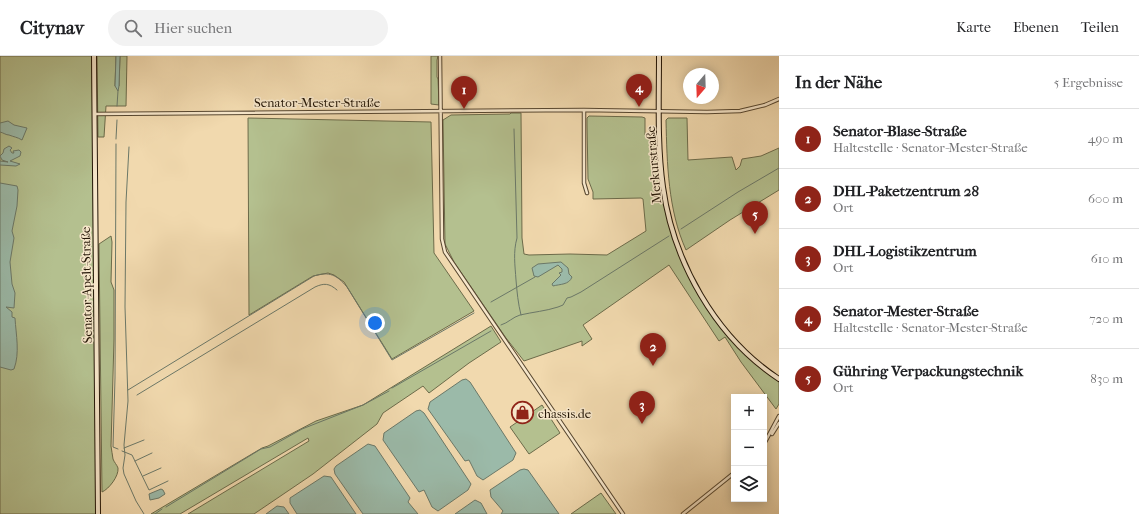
<!DOCTYPE html>
<html lang="de">
<head>
<meta charset="utf-8">
<style>
  body { margin:0; font-family:"IM FELL French Canon",serif; background:#f2f2f2; color:#202124 }
  .controls { position:absolute; right:12px; bottom:12px; display:grid; overflow:hidden; border-radius:0px; box-shadow:0 2px 10px #0003 }
  .controls button { width:36px; height:36px; display:grid; place-items:center; padding:0; border:0; border-bottom:1px solid #e0e0e0; background:#fff; color:#202124; font:20px sans-serif }
  .compass { position:absolute; left:683px; top:12px; width:36px; height:36px; border-radius:50%; background:#fff; box-shadow:0 2px 10px #0003; rotate:199deg }
  .you { position:absolute; left:375px; top:267px; width:14px; height:14px; margin:-10px; border:3px solid #fff; border-radius:50%; background:#1a73e8; box-shadow:0 0 0 6px #1a73e833 }
  .badge { display:grid; place-items:center; width:26px; height:26px; border-radius:50%; background:#8f2418; color:#fff; font-size:13px; font-weight:700 }
  .pin { position:absolute; translate:-50% -33px; filter:drop-shadow(0 1px 2px #0008) }
  .pin::after { content:''; position:absolute; top:21px; width:14px; height:12px; background:inherit; clip-path:polygon(0 0,100% 0,50% 100%) }
  .list { margin:0; padding:0; list-style:none }
  h2 { display:flex; justify-content:space-between; align-items:center; height:52px; margin:0; padding:0 16px; font-size:17px }
  h2 small { font-size:13px; font-weight:400; color:#757577 }
  .list li { display:grid; grid-template-columns:26px 1fr auto; gap:12px; align-items:center; box-sizing:border-box; height:60px; padding:0 16px; border-top:1px solid #e0e0e0 }
  .list b { display:block; font-size:15px; white-space:nowrap }
  .list p { margin:0; font-size:13px; white-space:nowrap; color:#757577 }
  .list em { font-size:13px; font-style:normal; color:#757577 }
  .icon { flex:none; width:22px; height:22px; fill:none; stroke:currentColor; stroke-width:2; stroke-linecap:round; stroke-linejoin:round }
  .map { position:relative; flex:none; width:779px; height:458px; overflow:hidden }
  header { display:flex; align-items:center; gap:24px; box-sizing:border-box; height:56px; padding:0 20px; background:#fff; border-bottom:1px solid #e0e0e0 }
  header strong { font-size:19px }
  nav { display:flex; gap:22px; margin-inline-start:auto; font-size:14px }
  .search { width:280px; height:36px; background:#f2f2f2; display:flex; align-items:center; gap:10px; box-sizing:border-box; padding:0 14px; border-radius:22px; color:#757577; font-size:15px }
  main { display:flex }
  aside { flex:1; background:#fff }
  .map>svg:first-child { display:block }
  .green { fill:#b4c08f; stroke:#6c6b4a }
  .water { fill:#9bbaa9; stroke:#6b7868 }
  .lines { fill:none; stroke-linecap:round; stroke-linejoin:round }
  .stream { stroke:#6b7868; stroke-width:1 }
  .street-casing { stroke:#574730; stroke-width:4.5 }
  .secondary-casing { stroke:#241606; stroke-width:6 }
  .street { stroke:#f6e6ca; stroke-width:2.5 }
  .secondary { stroke:#f6e6ca; stroke-width:4 }
  .labels { text-anchor:middle; stroke-width:3; stroke-linejoin:round; paint-order:stroke }
  .street-label { font-size:13px; fill:#241606; stroke:#f6e6ca }
  .poi-label { font-size:13px; fill:#241606; stroke:#f6e6ca; text-anchor:start }
</style>
</head>
<body>
<header>
<strong>Citynav</strong>
<div class="search"><svg class="icon" aria-label="search" viewBox="0 0 24 24"><circle cx="10" cy="10" r="6"/><path d="M15 15l6 6"/></svg>Hier suchen</div>
<nav><a>Karte</a><a>Ebenen</a><a>Teilen</a></nav>
</header>
<main>
<div class="map">
<svg width="779" height="458" viewBox="0 0 779 458">
  <rect width="100%" height="100%" fill="#f1d9ae"/>
  <filter id="stains"><feTurbulence type="fractalNoise" baseFrequency=".005" numOctaves="4"/><feColorMatrix values="0 0 0 0 .2 0 0 0 0 .09 0 0 0 0 .02 0 0 0 .5 -.17"/></filter>
  <radialGradient id="worn" r=".72"><stop offset=".6" stop-color="#630" stop-opacity="0"/><stop offset="1" stop-color="#630" stop-opacity=".3"/></radialGradient>
  <path class="green" d="M0,0H92L97,458H0Z
    M97,0H116L115,30H119L120,0H127L126,50H106L104,81H98Z
    M431,0H438L437,4V21L438,23L439,49L431,48Z
    M511,57H521L522,182L524,198L529,199L570,198L607,199L646,175L643,143L641,142L593,143V136L588,123L587,69V62L589,60L642,61L645,62V79H651L656,85L658,86L661,126L666,158L677,193L690,223L726,276L779,325V348L776,353L741,306L725,281L719,285L669,209L583,269L592,283L582,290V285L524,305L506,282L454,206L445,188L443,64L451,59L510,58Z
    M248,62L431,66L434,197L474,255L392,303L344,226L334,219L328,217L313,220L249,259Z
    M668,62H687L688,104L732,101L736,114L740,110L742,103L761,100L779,92V134L730,164L686,194C668,154 667,108 666,64Z
    M111,180L112,186L111,226L114,234V283L111,390C112,394 112,399 113,403C114,406 117,409 118,412C119,420 109,433 102,436L99,188Z
    M491,270L501,286L469,307L429,337L423,330L383,357L377,368L313,418L254,458H188L309,385L308,382L180,458H151L262,392L268,390L316,365L363,349Z
    M542,349L560,377L529,398L510,371Z
    M601,437L616,458H571Z"/>
  <path class="water" d="M116,0H120L119,30L118,35L115,30Z
    M8,65L14,69L27,72L22,84C17,81 14,81 9,79C6,79 4,77 0,76V67Z
    M9,90L12,92L10,94L12,97H14L13,95L19,94L21,96L20,100L10,105L20,108L16,110L0,109V105L8,106L2,104L0,100L3,97L4,93Z
    M0,127L17,130L18,134L17,150L12,175L14,182L10,206L12,228L15,237L14,252L6,251L12,256V261L15,262C16,279 20,297 14,313L11,314L0,311Z
    M561,206L568,212L569,218L572,221C569,229 560,228 553,230L552,228L561,219L559,217L562,216V213L558,209L538,221L534,220L532,212L538,208Z
    M466,323L470,326L516,397L513,404L483,424L477,420L469,404L465,405L428,353L430,346L462,324Z
    M420,354L424,357L471,428L468,434L438,455L432,451L424,434L419,436L383,384L384,377L416,355Z
    M368,388L375,390L410,442L408,446L418,458H363L335,418L334,413L336,410Z
    M524,413L528,414L559,458H501L503,455L491,441L490,434L520,414Z
    M324,420L331,421L356,458H297L290,447V442Z
    M161,433L163,434L165,438L159,442L150,444L149,438Z
    M475,444L481,447L487,458H455Z
    M277,450L284,451L289,458H266Z"/>
  <g class="lines">
    <path class="stream" d="M117,50L118,35
      M514,73L517,182C513,196 515,209 516,224C517,236 518,247 521,259
      M116,83L117,64
      M116,88L115,322L113,391L118,393
      M129,91L126,146L125,251L128,345L124,389L125,399L123,412L124,418L136,445L144,458
      M681,173L738,136L779,112
      M491,246L535,221
      M501,269C508,267 513,261 520,259C533,256 546,255 558,251L563,249L567,242L571,241L581,236L669,180
      M392,332L491,275
      M128,334L314,220C329,215 337,219 347,231L392,304L474,257
      M137,339L315,231C324,227 329,227 337,234
      M124,392L144,384
      M122,395L132,399L133,401L149,434L168,425
      M135,405L152,397
      M143,420L161,412
      M166,451L261,393L270,391L302,373L363,349L389,335
      M155,458L162,453"/>
    <defs>
      <path id="street" d="M440,0L442,183L445,196L623,458
        M584,54V127L587,137
        M95,58L584,54L707,56L740,55L765,49L779,43
        M772,378L779,367
        M764,388L779,360
        M683,458L734,417"/>
      <path id="secondary" d="M94,0L98,458
        M659,0C659,43 657,88 663,131C673,205 715,281 779,323"/>
    </defs>
    <use href="#street" class="street-casing"/>
    <use href="#secondary" class="secondary-casing"/>
    <use href="#street" class="street"/>
    <use href="#secondary" class="secondary"/>
  </g>
  <defs>
    <symbol id="shop-ring" viewBox="-11 -11 22 22"><circle r="9.5" fill="#f6e6ca" stroke="#8f2418" stroke-width="1.5"/><path d="M-5-2.5h2.3a2.7 3.5 0 0 1 5.4 0H5L5.5 6h-11ZM-1.5-2.5h3a1.5 2.3 0 0 0-3 0Z" fill="#8f2418"/></symbol>
  </defs>
  <g fill-rule="evenodd">
    <use href="#shop-ring" x="510" y="344" width="25" height="25"/>
  </g>
  <g class="labels">
    <g class="street-label">
      <text x="317" y="51">Senator-Mester-Straße</text>
      <text transform="translate(653 109) rotate(-95)" y="5">Merkurstraße</text>
      <text transform="translate(86 229) rotate(-91)" y="5">Senator-Apelt-Straße</text>
    </g>
    <g class="poi-label">
      <text x="538" y="362">chassis.de</text>
    </g>
  </g>
  <rect width="100%" height="100%" filter="url(#stains)"/>
  <rect width="100%" height="100%" fill="url(#worn)"/>
</svg>
<div class="controls">
<button>+</button>
<button>−</button>
<button><svg class="icon" aria-label="layers" viewBox="0 0 24 24"><path d="M12 4l9 5-9 5-9-5zM3 14l9 5 9-5"/></svg></button>
</div>
<svg class="compass" viewBox="-18 -18 36 36"><path d="M0-13l5 13h-10z" fill="#e53935"/><path d="M0 13l5-13h-10z" fill="#757577"/></svg>
<div class="you"></div>
<div class="pin badge" style="left:464px;top:53px">1</div>
<div class="pin badge" style="left:653px;top:310px">2</div>
<div class="pin badge" style="left:642px;top:368px">3</div>
<div class="pin badge" style="left:639px;top:51px">4</div>
<div class="pin badge" style="left:755px;top:178px">5</div>
</div>
<aside>
<h2>In der Nähe<small>5 Ergebnisse</small></h2>
<ul class="list">
<li><span class="badge">1</span><div><b>Senator-Blase-Straße</b><p>Haltestelle · Senator-Mester-Straße</p></div><em>490 m</em></li>
<li><span class="badge">2</span><div><b>DHL-Paketzentrum 28</b><p>Ort</p></div><em>600 m</em></li>
<li><span class="badge">3</span><div><b>DHL-Logistikzentrum</b><p>Ort</p></div><em>610 m</em></li>
<li><span class="badge">4</span><div><b>Senator-Mester-Straße</b><p>Haltestelle · Senator-Mester-Straße</p></div><em>720 m</em></li>
<li><span class="badge">5</span><div><b>Gühring Verpackungstechnik</b><p>Ort</p></div><em>830 m</em></li>
</ul>
</aside>
</main>
</body>
</html>
